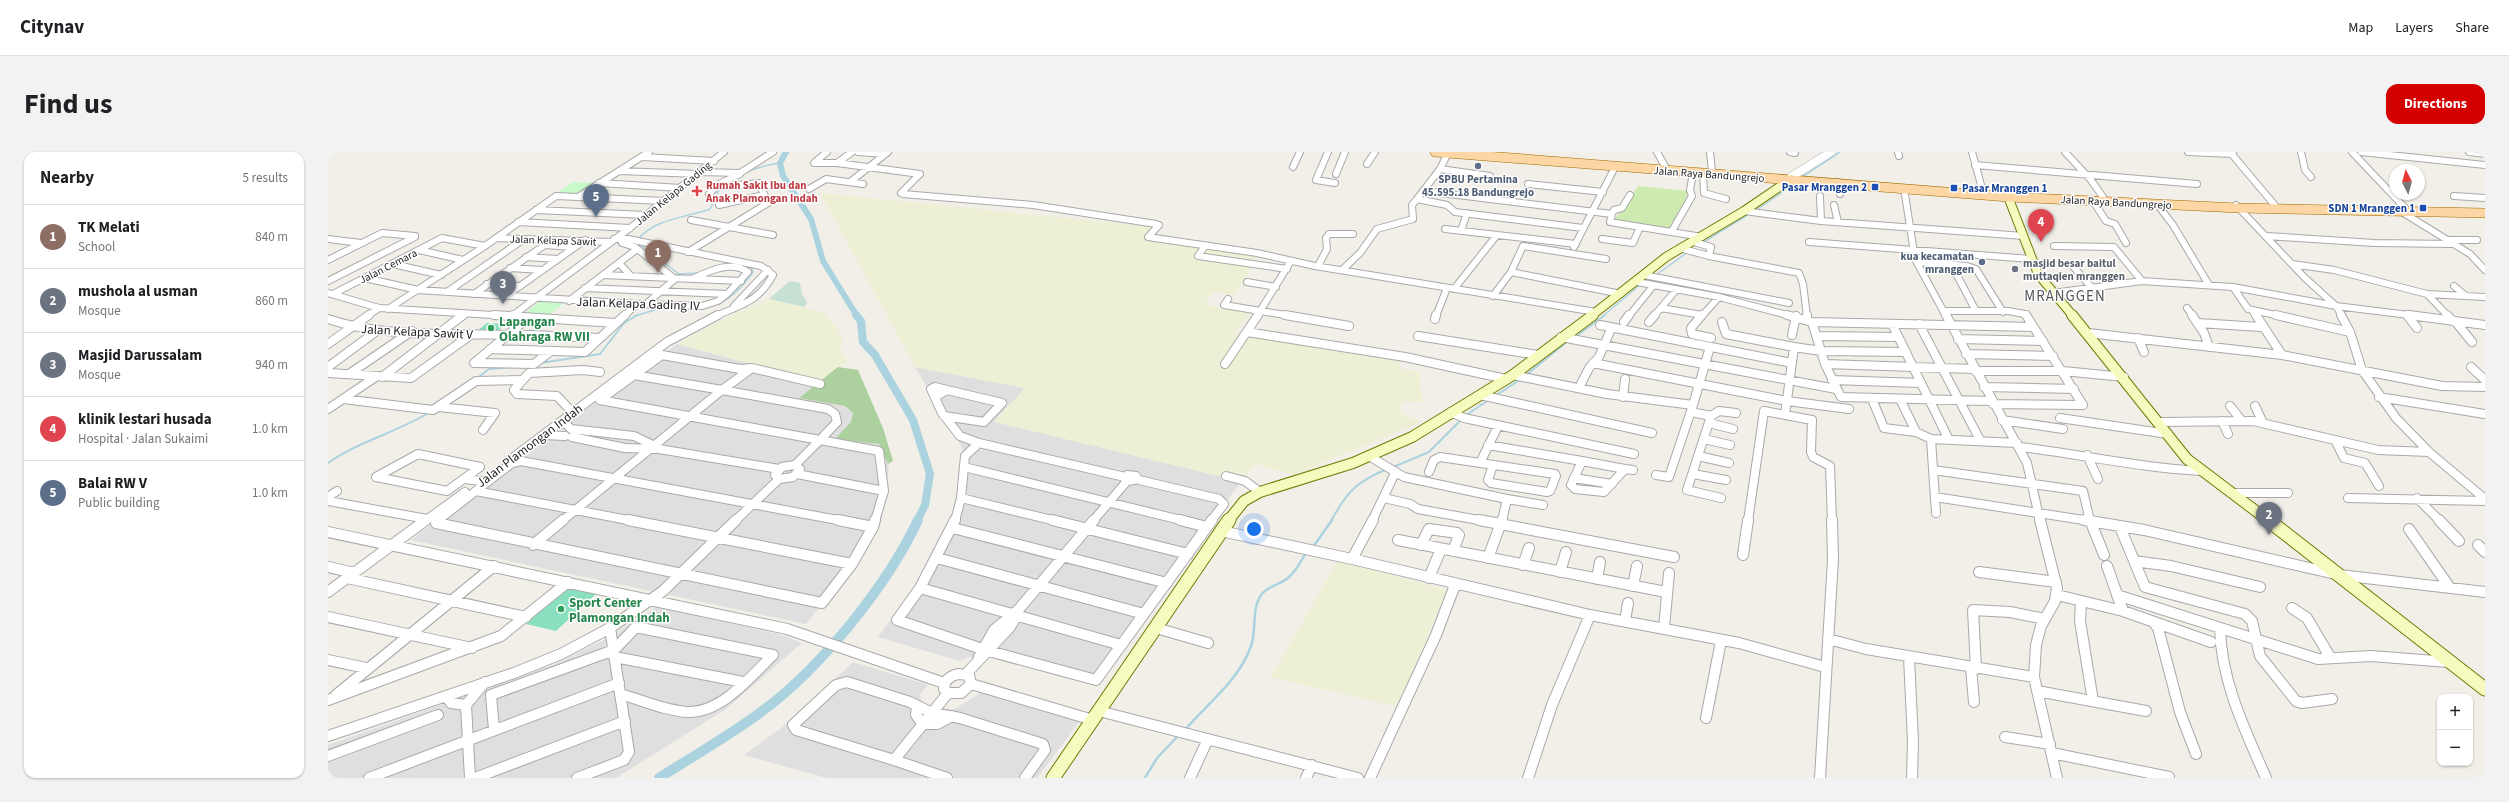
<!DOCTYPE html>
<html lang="en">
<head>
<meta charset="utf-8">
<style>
  body { margin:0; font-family:"Source Sans 3",sans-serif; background:#f2f2f2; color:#202124 }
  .controls { position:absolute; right:12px; bottom:12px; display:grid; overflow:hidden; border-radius:8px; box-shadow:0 1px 3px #0004 }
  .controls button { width:36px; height:36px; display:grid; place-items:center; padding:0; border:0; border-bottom:1px solid #e0e0e0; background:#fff; color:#202124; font:20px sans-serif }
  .compass { position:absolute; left:2061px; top:12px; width:36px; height:36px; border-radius:50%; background:#fff; box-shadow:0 1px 3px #0004; rotate:354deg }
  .you { position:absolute; left:926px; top:377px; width:14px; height:14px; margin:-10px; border:3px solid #fff; border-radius:50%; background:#1a73e8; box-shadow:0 0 0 6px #1a73e833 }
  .badge { display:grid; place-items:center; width:26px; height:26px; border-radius:50%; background:#d40000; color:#fff; font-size:13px; font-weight:700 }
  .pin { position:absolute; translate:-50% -33px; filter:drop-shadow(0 1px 2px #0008) }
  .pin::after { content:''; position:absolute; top:21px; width:14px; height:12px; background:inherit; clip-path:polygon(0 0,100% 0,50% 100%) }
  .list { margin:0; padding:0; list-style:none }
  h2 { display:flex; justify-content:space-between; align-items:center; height:52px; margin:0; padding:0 16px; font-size:17px }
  h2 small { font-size:13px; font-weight:400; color:#757577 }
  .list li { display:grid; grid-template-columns:26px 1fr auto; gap:12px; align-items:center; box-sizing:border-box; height:64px; padding:0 16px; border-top:1px solid #e0e0e0 }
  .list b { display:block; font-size:15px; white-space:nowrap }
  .list p { margin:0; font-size:13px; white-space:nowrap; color:#757577 }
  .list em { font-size:13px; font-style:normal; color:#757577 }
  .map { position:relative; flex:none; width:2157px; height:626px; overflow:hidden; border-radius:12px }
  header { display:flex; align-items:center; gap:24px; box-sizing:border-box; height:56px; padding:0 20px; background:#fff; border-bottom:1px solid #e0e0e0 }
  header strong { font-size:19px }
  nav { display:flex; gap:22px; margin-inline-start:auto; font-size:14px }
  .intro { display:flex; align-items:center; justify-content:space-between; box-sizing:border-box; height:96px; padding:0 24px }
  h1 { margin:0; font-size:28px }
  .button { padding:10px 18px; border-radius:12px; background:#d40000; color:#fff; font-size:14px; font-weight:700 }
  main { display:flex; gap:24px; padding:0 24px }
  aside { flex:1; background:#fff; border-radius:12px; box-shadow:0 1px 3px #0004 }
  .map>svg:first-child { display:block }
  .residential { fill:#e0dfdf }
  .farmland { fill:#eef0d5 }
  .grass { fill:#cdebb0 }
  .forest { fill:#add19e }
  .wetland { fill:#c6e0d4 }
  .park { fill:#c8facc }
  .pitch { fill:#88e0be }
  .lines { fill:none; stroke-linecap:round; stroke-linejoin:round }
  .stream-far2 { stroke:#aad3df; stroke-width:1.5 }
  .stream-far1 { stroke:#aad3df; stroke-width:2 }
  .stream { stroke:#aad3df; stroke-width:2.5 }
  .canal-far2 { stroke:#aad3df; stroke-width:6 }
  .canal-far1 { stroke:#aad3df; stroke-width:8 }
  .canal { stroke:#aad3df; stroke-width:10 }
  .minor-far2-casing { stroke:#a9a9a9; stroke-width:8 }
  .minor-far1-casing { stroke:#a9a9a9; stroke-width:10 }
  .minor-casing { stroke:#a9a9a9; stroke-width:12 }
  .tertiary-casing { stroke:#a9a9a9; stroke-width:9 }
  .secondary-far2-casing { stroke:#707d05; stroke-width:10 }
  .secondary-far1-casing { stroke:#707d05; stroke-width:12 }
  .secondary-casing { stroke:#707d05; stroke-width:15 }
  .primary-casing { stroke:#a06b00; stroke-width:10 }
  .minor-far2 { stroke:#fff; stroke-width:6 }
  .minor-far1 { stroke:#fff; stroke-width:8 }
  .minor { stroke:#fff; stroke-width:10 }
  .tertiary { stroke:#fff; stroke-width:8 }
  .secondary-far2 { stroke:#f7fabf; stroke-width:8 }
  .secondary-far1 { stroke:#f7fabf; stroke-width:10 }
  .secondary { stroke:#f7fabf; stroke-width:13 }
  .primary { stroke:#fcd6a4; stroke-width:9 }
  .service-dot { fill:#5c6f8a; stroke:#fff; stroke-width:1.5 }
  .transit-dot { fill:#1a4fb4; stroke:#fff; stroke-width:1.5 }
  .health-dot { fill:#e0444e; stroke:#fff; stroke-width:1.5 }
  .worship-dot { fill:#6b7280; stroke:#fff; stroke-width:1.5 }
  .leisure-dot { fill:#2e9e5b; stroke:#fff; stroke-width:1.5 }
  .labels { text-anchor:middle; stroke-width:3; stroke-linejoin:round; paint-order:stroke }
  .far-street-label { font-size:11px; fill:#222; stroke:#fff }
  .far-service-label { font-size:11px; font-weight:bold; fill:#4e5e75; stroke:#fff }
  .far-health-label { font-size:11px; font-weight:bold; fill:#be3a42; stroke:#fff; text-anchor:start }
  .far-transit-label { font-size:11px; font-weight:bold; fill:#164399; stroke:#fff; text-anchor:end }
  .far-worship-label { font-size:11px; font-weight:bold; fill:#5b616d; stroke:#fff; text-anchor:start }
  .street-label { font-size:13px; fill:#222; stroke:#fff }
  .leisure-label { font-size:13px; font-weight:bold; fill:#27864d; stroke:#fff; text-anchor:start }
  .quarter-label { font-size:15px; letter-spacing:1px; fill:#555; stroke:#fff }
</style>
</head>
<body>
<header>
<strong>Citynav</strong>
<nav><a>Map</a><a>Layers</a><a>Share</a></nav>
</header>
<div class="intro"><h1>Find us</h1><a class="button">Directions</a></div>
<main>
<aside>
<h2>Nearby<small>5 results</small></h2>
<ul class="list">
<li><span class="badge" style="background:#8d6e63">1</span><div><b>TK Melati</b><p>School</p></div><em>840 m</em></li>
<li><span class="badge" style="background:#6b7280">2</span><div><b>mushola al usman</b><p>Mosque</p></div><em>860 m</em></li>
<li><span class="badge" style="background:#6b7280">3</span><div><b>Masjid Darussalam</b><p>Mosque</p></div><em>940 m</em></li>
<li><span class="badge" style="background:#e0444e">4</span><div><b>klinik lestari husada</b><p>Hospital · Jalan Sukaimi</p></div><em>1.0 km</em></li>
<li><span class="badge" style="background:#5c6f8a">5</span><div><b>Balai RW V</b><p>Public building</p></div><em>1.0 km</em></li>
</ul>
</aside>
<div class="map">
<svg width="2157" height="626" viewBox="0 0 2157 626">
  <rect width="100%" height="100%" fill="#f2efe9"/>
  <path class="residential" d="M349,192L491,230L472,246L517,254L525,261L523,270L508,286L551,292L560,311L561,316L554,366L529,409L478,472L83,388L266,251Z
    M587,215L698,236L666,269L913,329L770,529L664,501L655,509L640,505L632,509L550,485L586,436L605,406L621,376L629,347L635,297Z
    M328,455L450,482L474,491L398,557L288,626H0V593L227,512L276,488Z
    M525,510L600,533L591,543L596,552L625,558L654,540L751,570L709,626H499L416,603L464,568Z"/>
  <path class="farmland" d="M492,41L827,75L817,86L930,105L906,143L884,140L877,153L923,161L906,181L1073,209L1071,216L1091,220L1095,250H1075L1071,260L1093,270L965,323L928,312L911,329L666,270L697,236L587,215Z
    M441,147L497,161L510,177L515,191L512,197L520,210L491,230L349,192L398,166Z
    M1010,408L1119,438L1070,555L943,525Z"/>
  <path class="grass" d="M1310,34L1361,39L1343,78L1285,70Z"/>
  <path class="forest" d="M510,215L530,218L555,276L565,309L560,312L551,292L507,287L523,270L525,261L517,254L471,246Z"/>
  <path class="wetland" d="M462,129L472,131L474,142L479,150L477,155L441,147Z"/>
  <path class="park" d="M245,30L265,31L249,42L229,41Z
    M212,149L236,151L221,163L196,162Z"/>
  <path class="pitch" d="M159,171L178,172L168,180L149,179Z
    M239,436L268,442L228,479L198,472Z"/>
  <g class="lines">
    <path class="stream-far2" d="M1474,25L1512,0
      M1427,59L1466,32
      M310,87C329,66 357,66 382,57C386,52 385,45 390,40C403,23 431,14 452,11
      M1374,91L1421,62
      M311,92L351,122L370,121
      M1328,123L1360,100
      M381,155C401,149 413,137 425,120L423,115
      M307,164L330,157H364
      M1275,164L1312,133"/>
    <path class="stream-far1" d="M1247,185L1277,163
      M212,211L272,202L296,171L309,163
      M1197,224L1240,189
      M148,227L161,217L186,215
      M1167,244L1193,227
      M1137,264L1162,247
      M0,311C31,289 70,280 102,260
      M1063,316L1101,300L1134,267
      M1003,369C1019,340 1028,330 1059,317"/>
    <path class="stream" d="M985,395L1004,368
      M857,578C879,552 912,527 923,494C929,477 923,458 933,443C940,433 953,433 961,425C969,418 973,408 979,400
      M817,626L829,606L850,584"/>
    <path class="canal-far2" d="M458,0L452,11L455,24L483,67L495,109L529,164"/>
    <path class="canal-far1" d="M528,163L533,169L535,190L547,203L585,268L602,322L597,353L589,369"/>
    <path class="canal" d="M331,626C365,604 401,584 433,560C492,517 559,434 590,368"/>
    <defs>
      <path id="minor-far2" d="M499,0L486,11H509L592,22L573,41L575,42L705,53L828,72L831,73L820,85L929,101L987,114L1268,160
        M530,0L557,2
        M1000,0L988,28L1007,31
        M1329,0L1338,16
        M1382,0L1384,20
        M1462,0L1467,1
        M1570,0L1571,4
        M1644,0L1655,40
        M1737,0L1763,28L1777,48
        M1860,0L1905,2
        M1902,0L1950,57
        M1973,0L1977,18L1983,25
        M2024,0L2078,57
        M2033,0L2157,13
        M2141,0L2157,2
        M1120,1L1112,17L1089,47L1119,53L1127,60L1255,76
        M314,5L386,9
        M509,11L524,0
        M1039,12L1047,0
        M1647,13L1869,32
        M965,15L972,0
        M1112,17L1162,24
        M291,19L370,22
        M372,20L412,21L445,0
        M1375,21L1376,41L1398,47
        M1008,22L1017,0
        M522,30L560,0
        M1510,30L1512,42
        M271,31L353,36
        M1200,32L1275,40
        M1576,36L1587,107L1618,164
        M481,37L498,27L535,32
        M1097,39L1284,62L1282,70L1374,85
        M381,42L391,32L412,22
        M1492,44L1493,69
        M2126,44L2157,46
        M250,45L321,0
        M1765,49L1778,69L1787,72L1798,91
        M1829,52L1845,73L1881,133
        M391,53L436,43
        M1506,53L1510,70
        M1908,53L1977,126L2008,154L2014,164
        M208,58L318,63
        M1416,59L1493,69L1696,84
        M2074,60L2142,102L2157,118
        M1284,62L1286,58L1294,56L1302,43
        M363,68L445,83
        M190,70L302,76
        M1117,77L1248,92
        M1133,79L1139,61
        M1344,79L1364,44L1362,38L1365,21
        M1939,84L2046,91L2125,92
        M168,86L283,90
        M0,87L33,91
        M286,87H300L433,114L445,123C430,150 415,152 388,164
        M1274,87L1305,91L1312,75
        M2120,88H2149
        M1366,90L1383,95L1381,104L1471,121L1475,132L1479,164
        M1481,90L1703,107
        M294,91L307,95L347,127L318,152
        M216,93L247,95
        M877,94L870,104L959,117
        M1726,94L1786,95L1814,129
        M1246,95L1287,15
        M1355,97L1381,104
        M91,98L135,108
        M360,100L440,51L431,31L411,33
        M198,105L230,107
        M0,108L54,81L87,84
        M1589,110L1639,114L1648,117L1675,160
        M291,111L303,124
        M65,112L113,123
        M1623,112L1648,159
        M1743,112L1765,137
        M1964,112L2006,118L2099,142L2157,145
        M990,114L999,97L998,86L1001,82H1025
        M182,116L214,118
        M1014,118L1032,101L1049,77L1085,67L1084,53L1089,47
        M1183,120L1293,142
        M275,123L413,129
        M1316,123L1461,151
        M37,126L90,138L309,152L374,154L390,149L399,142
        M0,129L87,85
        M919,130L948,135
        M1309,130L1391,145L1463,164
        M159,132L191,134
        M2126,134L2138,144
        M1905,135L1920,157L1952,164
        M257,136L399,142L420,120C403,108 381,119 364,127
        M1126,137L1169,83
        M119,140L196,87
        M0,141L51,156L181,164
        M1725,141L1814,129L1905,135L2008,154L2089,164
        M5,142L114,86L157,94
        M146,142L224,88
        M2099,142L2120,164
        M178,144L257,88
        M1165,144L1183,120L1195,94L1278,107
        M900,147L896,153L963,164
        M241,149L309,97
        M406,154L440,118
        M1333,156L1374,163
        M1859,156L1865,164
        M60,157L157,94L228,44L335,49
        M1924,158L1928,164
        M1615,159H1680L1697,162L1698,164
        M2079,163L2080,164
        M39,164L51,156
        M134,164L137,162
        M184,164L302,76L396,0
        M296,164L309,152
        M929,164L963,109
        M1108,164L1119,136
        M1301,164L1325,134
        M1326,164L1348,138
        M1374,164L1391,145"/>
      <path id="minor-far1" d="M166,163L287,171
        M957,163L1021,174
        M1374,163L1363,176L1364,182L1383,186
        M1459,163L1484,170L1705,175
        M1479,163V167
        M1618,163L1699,311L1712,369
        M1864,163L1876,181L1881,195
        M1928,163L1954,203
        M1948,163L2022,180
        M2013,163L2022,180L2034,218L2068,266L2101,300L2157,347
        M2079,163L2089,176
        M2081,163L2157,173
        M2119,163L2125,169
        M183,165L185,163
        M200,166L146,211L206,212L223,199
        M0,167C56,186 120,181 179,183
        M1107,167L1108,163
        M2127,169L2144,190
        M1296,170L1301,163
        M1321,170L1327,163
        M1394,170L1398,182L1466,195L1457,263
        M1484,170L1497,212L1513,245L1664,249
        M1870,171L1933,175
        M1564,172L1621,288
        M1591,172L1652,288
        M1272,173L1464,211
        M919,180L1077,205L1178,227
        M1760,181L1954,203L2114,234L2157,235
        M180,182L272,186
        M1464,183L1468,164
        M1090,184L1210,203
        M1489,184L1570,185
        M1233,185L1508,237
        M1810,186L1816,200
        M1630,187L1715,189
        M0,192L41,163
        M1466,195L1493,199L1578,200
        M162,197L257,200L297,163
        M1638,202L1725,204
        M334,203L412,217L424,216L394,238L500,257L507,262L509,270L492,288L272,248Z
        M1265,211L1459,249L1521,257
        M897,212L930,163
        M1497,212L1646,217
        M0,215L50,178
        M2143,215L2157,228
        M424,216L492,232
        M1647,219H1735L1796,225
        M0,221L83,226L144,182
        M21,222L84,179
        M1185,223L1279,242L1365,253L1382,195
        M54,225L135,163
        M1504,228L1593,231
        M1656,235L1746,237
        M1251,236L1261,216L1271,205L1283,177
        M1152,243L1324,281
        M607,245L619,238L607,235L603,237L614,261L632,284L651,291L797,325
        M1295,245L1297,227
        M2051,245L2157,262
        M15,247L105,258L148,229L193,228
        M1544,247L1556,276L1588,280L1603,287
        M1572,247L1588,280
        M1665,252L1755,253L1698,163
        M1902,254L1914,269
        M1927,254L1935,271
        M111,255L167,261L155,278
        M0,257L49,224
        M1123,260L1136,266L1306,302
        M1363,260L1383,264L1391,259L1408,261
        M245,261L229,244L189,242L186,238L201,221L255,218L272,220
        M616,264L656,270L674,251L619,238
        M1383,264L1359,338L1393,346
        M238,266L239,273L243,277L306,284L329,295
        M1732,266L1840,282
        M1674,268L1735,277
        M1894,269L1900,282
        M1831,270L1925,269L2050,298L2101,300
        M1381,271L1405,277
        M216,283L237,284
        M244,285L297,296L331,297L451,317
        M1376,287L1402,293
        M492,288L551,299L556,339
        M2008,290L2016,306L2037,311L2051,334
        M1160,293L1254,309
        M1692,295C1752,302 1812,316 1873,319
        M90,302L152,315L119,339L48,325Z
        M1759,303L1770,327
        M1041,304L1076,325L1179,347
        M1370,304L1401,311
        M1254,309L1297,317L1276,340L1247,337L1243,333Z
        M179,310L339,190L390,163
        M1152,311L1170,274
        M467,313L492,288
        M467,313L472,317L465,325L451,327L447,323L454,315Z
        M636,315L857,369
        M1297,317L1305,318
        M1605,318L1755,339L1762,369
        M1101,320L1106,308L1112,305L1227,322L1228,324L1222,339L1219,340L1163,331L1160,328L1165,313
        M469,322L556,339L547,369
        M1365,322L1398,328
        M799,323L808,324L806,328L799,329L796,326Z
        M1328,323L1341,325L1365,253
        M898,324L917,329L932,340
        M1246,326L1284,332
        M136,327L153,329
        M807,327L891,347L896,352L883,369
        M148,339L305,369
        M1903,341H1960
        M0,345L9,339
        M1607,345L1762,369
        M633,346L728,369
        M1056,346L1082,352L1090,357L1156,369
        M2020,346L2157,349
        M2089,346L2112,369
        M0,349L99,367
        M1608,361L1603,287L1689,291
        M97,369L137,340
        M109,369L184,311L193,309L515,369
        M234,369L394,238L306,223
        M407,369L451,327
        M627,369L633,346L637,304L651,291
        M765,369L799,329
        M1044,369L1067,321
        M1174,369L1179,347L1215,353
        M1420,369L1436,259L1484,268L1483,300L1485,305L1502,314L1504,369"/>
      <path id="minor" d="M110,368L108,371L494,451L524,412L545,375
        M300,368L524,412
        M510,368L545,375
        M627,368L592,436L569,468L657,498L768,528L884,368
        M724,368L860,402
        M852,368L879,375
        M1151,368L1346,405
        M1712,368L1729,436L1727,449L1713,474L1708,493L1706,525L1729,626
        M1756,368L1816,378L2012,423L2157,440
        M1762,368L1776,403
        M2111,368L2131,389
        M545,375L547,368
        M1792,375L1817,435L1917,462L1924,469L1932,504L1968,549L1974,551L2004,547
        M625,376L839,431
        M2081,377L2122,436
        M893,379L1024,407L1262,463L1411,491L1497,515
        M0,380L459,477L616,531
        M1070,388L1338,440
        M205,393L235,368
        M1093,393L1101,377L1129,381L1131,383L1125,399
        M2150,393L2157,400
        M1415,403L1420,368
        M609,406L816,462
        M1160,406L1174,368
        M1024,407L1045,368
        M1806,409L1843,414L1932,435
        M1195,413L1201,396
        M1779,414L1795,459
        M0,415L27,421
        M1232,420L1238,400
        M1651,420L1728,430
        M19,426L198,465
        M1101,426L1113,397
        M1269,427L1272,410
        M1305,434L1309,414
        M592,436L793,493
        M0,440L98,368
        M1729,443L1795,459L1883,490
        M1789,443L1990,507L2043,504L2120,510
        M1753,449L1752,469L1765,549
        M1964,456L1979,466L2002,505
        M0,465L144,496
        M1297,469L1300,451
        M1826,471L1830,476L1852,560L1868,602
        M828,476L880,491
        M1336,476L1341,421
        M1892,476C1893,529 1917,578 1938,626
        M1500,487L1538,497L1706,525
        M287,505L415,530
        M651,505L666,478L691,457L766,368
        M1581,505L1585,590L1584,626
        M0,508L38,516
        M1643,516L1646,550
        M1648,517L1645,458L1682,460L1717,467
        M630,522L641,523L643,532L633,541H620L616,537C616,528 622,524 630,522Z
        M638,522L682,475L690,461
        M643,532L765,568
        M1709,539L1818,559
        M8,543L166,414
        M118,544L123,551L138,553L142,626
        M0,548L173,484L240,430
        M138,553L157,530
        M589,554L588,563L595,572H609L624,564
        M771,559L1030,626
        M1378,566L1393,489
        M166,578L163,543L286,498L308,475L445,503C423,524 394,561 360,560C338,559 314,548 292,542
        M0,584L186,521L233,502L282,476L335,439L408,368
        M1677,585L1722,592
        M1724,601L1841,625
        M0,604L110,563
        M566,608L468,578L465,573L508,533L519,530L582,550L604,561L632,566L715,592L717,598L697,626
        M41,626L291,531
        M147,626L297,569
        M249,626L296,608L301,600L282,476
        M619,626L566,608L620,541
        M862,626L880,587
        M978,626L984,613
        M1042,626L1108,483L1127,433
        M1200,626L1224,553L1262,463
        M1492,626L1505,407L1504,368"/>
      <path id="tertiary" d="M1463,25L1503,0"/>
      <path id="secondary-far2" d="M1679,42L1710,122L1745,164
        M1263,164L1338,105L1416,59L1463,27"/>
      <path id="secondary-far1" d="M1744,163L1859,307L1941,369
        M900,369L916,349L932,340L1025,311L1084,285L1185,223L1265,163"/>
      <path id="secondary" d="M1940,368L2157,537
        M725,626L901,368"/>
      <path id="primary" d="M1107,0L1681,45L1910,56L2157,61"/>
    </defs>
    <use href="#minor-far2" class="minor-far2-casing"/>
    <use href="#minor-far1" class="minor-far1-casing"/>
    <use href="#minor" class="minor-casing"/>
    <use href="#tertiary" class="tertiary-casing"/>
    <use href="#secondary-far2" class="secondary-far2-casing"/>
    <use href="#secondary-far1" class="secondary-far1-casing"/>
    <use href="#secondary" class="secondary-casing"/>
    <use href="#primary" class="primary-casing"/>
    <use href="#minor-far2" class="minor-far2"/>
    <use href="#minor-far1" class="minor-far1"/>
    <use href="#minor" class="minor"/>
    <use href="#tertiary" class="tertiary"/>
    <use href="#secondary-far2" class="secondary-far2"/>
    <use href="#secondary-far1" class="secondary-far1"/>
    <use href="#secondary" class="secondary"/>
    <use href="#primary" class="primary"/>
  </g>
  <g class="service-dot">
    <circle cx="1150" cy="14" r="4"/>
    <circle cx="1654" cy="110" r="4"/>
  </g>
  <g class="transit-dot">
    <rect x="1543" y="31" width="8" height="8" rx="2"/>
    <rect x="1622" y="32" width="8" height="8" rx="2"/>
    <rect x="2091" y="52" width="8" height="8" rx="2"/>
  </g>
  <path class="health-dot" d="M367 33h4v4h4v4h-4v4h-4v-4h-4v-4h4z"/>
  <circle class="worship-dot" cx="1687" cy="117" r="4"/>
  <g class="leisure-dot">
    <circle cx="163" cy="176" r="4"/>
    <circle cx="233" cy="457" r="4"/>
  </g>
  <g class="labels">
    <g class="far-street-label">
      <text transform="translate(1381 22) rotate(4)" y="4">Jalan Raya Bandungrejo</text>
      <text transform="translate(345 41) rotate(-39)" y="4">Jalan Kelapa Gading</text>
      <text transform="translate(1788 50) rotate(3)" y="4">Jalan Raya Bandungrejo</text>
      <text transform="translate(225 88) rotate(2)" y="4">Jalan Kelapa Sawit</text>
      <text transform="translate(60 114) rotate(-27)" y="4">Jalan Cemara</text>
    </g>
    <g class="far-service-label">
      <text x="1150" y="31">SPBU Pertamina<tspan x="1150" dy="13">45.595.18 Bandungrejo</tspan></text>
      <text x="1646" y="108" text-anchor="end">kua kecamatan<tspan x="1646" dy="13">mranggen</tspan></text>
    </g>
    <g class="far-health-label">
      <text x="378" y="37">Rumah Sakit Ibu dan<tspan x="378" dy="13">Anak Plamongan Indah</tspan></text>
    </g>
    <g class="far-transit-label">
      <text x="1539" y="39">Pasar Mranggen 2</text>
      <text x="1634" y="40" text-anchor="start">Pasar Mranggen 1</text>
      <text x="2087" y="60">SDN 1 Mranggen 1</text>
    </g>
    <g class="far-worship-label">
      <text x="1695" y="115">masjid besar baitul<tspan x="1695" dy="13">muttaqien mranggen</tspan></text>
    </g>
    <g class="street-label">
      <text transform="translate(310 151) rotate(2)" y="5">Jalan Kelapa Gading IV</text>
      <text transform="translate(89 179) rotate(3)" y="5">Jalan Kelapa Sawit V</text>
      <text transform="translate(201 293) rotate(-37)" y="5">Jalan Plamongan Indah</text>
    </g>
    <g class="leisure-label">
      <text x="171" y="174">Lapangan<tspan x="171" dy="15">Olahraga RW VII</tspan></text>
      <text x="241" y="455">Sport Center<tspan x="241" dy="15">Plamongan Indah</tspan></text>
    </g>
    <g class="quarter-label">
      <text x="1737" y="149">MRANGGEN</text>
    </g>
  </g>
</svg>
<div class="controls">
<button>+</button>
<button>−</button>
</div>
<svg class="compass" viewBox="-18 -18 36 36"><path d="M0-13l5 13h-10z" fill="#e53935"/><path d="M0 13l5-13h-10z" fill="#757577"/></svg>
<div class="you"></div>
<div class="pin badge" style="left:330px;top:121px;background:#8d6e63">1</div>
<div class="pin badge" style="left:1941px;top:383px;background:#6b7280">2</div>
<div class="pin badge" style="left:175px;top:152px;background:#6b7280">3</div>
<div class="pin badge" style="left:1713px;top:90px;background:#e0444e">4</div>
<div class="pin badge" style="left:268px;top:65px;background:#5c6f8a">5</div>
</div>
</main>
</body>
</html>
